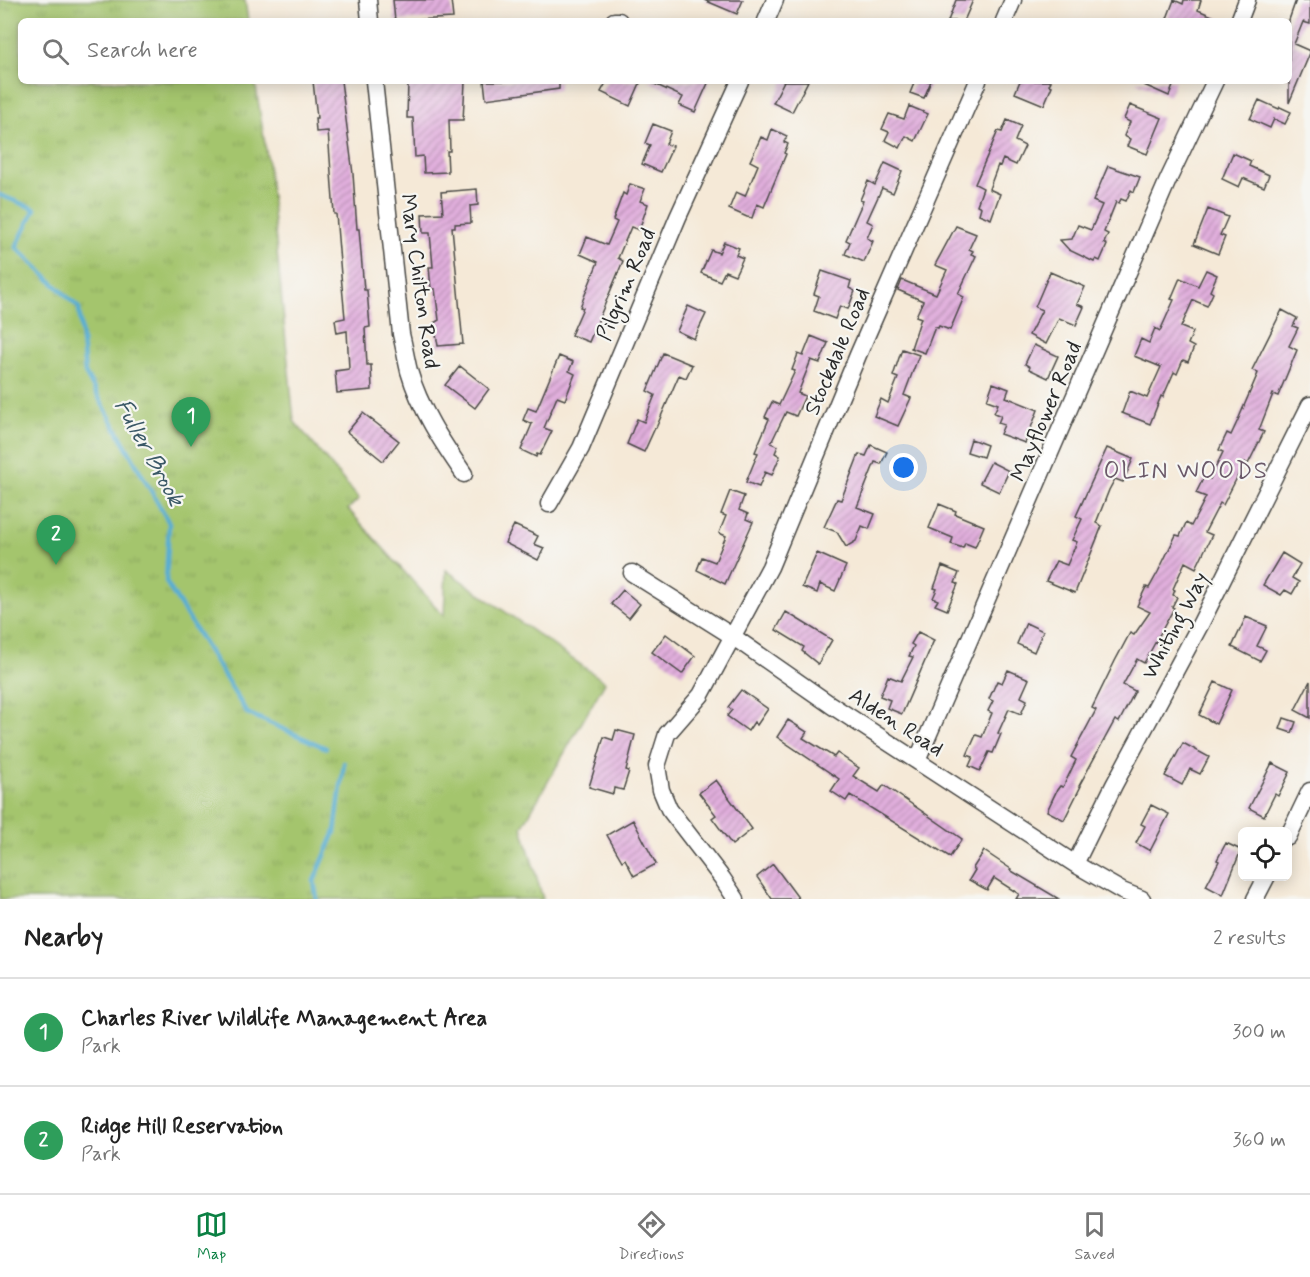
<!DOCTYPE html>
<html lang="en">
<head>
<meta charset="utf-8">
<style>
  body { margin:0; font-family:Mynerve,sans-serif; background:#f2f2f2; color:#222 }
  .controls { position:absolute; right:18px; bottom:18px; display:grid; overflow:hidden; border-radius:9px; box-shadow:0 3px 15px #0003 }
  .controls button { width:54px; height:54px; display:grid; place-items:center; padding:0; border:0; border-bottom:2px solid #e0e0e0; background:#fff; color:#222; font:30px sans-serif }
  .you { position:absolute; left:904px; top:468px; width:21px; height:21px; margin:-15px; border:4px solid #fff; border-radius:50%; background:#1a73e8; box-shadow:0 0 0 9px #1a73e833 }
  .badge { display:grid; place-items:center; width:39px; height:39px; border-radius:50%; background:#0b8043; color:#fff; font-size:20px; font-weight:700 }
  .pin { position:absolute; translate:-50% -50px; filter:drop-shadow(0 2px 3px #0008) }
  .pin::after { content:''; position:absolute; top:32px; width:21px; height:18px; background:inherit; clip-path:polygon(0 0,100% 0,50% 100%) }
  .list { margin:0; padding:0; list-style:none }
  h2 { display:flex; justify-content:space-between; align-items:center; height:78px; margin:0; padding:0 24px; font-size:26px }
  h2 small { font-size:20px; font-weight:400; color:#767676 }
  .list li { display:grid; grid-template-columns:39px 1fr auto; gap:18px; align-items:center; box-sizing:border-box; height:108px; padding:0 24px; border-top:2px solid #e0e0e0 }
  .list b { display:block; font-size:22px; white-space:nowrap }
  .list p { margin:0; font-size:20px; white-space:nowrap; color:#767676 }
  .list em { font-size:20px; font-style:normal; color:#767676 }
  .icon { flex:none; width:33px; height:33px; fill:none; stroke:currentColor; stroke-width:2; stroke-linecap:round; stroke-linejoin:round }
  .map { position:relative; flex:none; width:1310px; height:899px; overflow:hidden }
  .search { position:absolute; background:#fff; box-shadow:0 3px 15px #0003; left:18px; right:18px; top:18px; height:66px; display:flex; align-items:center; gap:15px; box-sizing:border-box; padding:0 21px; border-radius:9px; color:#767676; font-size:22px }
  .sheet { height:294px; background:#fff }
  nav { display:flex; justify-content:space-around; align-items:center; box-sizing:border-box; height:84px; border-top:2px solid #e0e0e0; background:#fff; font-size:16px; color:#767676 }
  nav a { display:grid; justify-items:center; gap:3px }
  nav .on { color:#0b8043 }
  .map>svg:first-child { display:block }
  .park { fill:url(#park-tufts); stroke:#68784c; stroke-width:1.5 }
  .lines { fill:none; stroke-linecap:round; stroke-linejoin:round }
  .stream { stroke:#56add3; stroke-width:4.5 }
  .building { fill:url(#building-hatch) }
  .minor-casing { stroke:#494845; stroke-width:19 }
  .minor { stroke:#fff; stroke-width:16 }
  .labels { text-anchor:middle; stroke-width:4.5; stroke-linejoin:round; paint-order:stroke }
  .street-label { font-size:22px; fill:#2b2b2b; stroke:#f6f6f2 }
  .water-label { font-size:24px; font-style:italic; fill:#3a5866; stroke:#f6f6f2 }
  .neighbourhood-label { font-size:24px; letter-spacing:1.5px; fill:#6b5969; stroke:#f6f6f2 }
</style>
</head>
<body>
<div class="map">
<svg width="1310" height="899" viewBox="0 0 1310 899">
  <defs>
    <pattern id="park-tufts" width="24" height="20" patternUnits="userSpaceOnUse" patternTransform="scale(1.5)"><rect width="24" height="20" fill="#a4c56d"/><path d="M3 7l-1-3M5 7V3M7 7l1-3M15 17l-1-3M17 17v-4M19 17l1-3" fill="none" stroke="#8da95f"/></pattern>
    <pattern id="building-hatch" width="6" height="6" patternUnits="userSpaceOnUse" patternTransform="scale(1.5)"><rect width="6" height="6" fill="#e1afdd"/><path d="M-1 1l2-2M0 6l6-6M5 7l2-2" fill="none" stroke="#b78fb3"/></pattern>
  </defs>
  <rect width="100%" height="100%" fill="#f6f6f2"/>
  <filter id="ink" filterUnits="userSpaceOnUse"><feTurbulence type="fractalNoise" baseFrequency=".0167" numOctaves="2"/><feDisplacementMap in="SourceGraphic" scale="12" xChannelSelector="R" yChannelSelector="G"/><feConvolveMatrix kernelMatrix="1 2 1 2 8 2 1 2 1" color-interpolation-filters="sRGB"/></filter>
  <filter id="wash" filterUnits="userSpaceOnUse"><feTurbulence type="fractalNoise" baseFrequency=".008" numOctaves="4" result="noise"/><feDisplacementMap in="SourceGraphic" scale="24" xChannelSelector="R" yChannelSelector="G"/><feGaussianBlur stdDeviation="1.35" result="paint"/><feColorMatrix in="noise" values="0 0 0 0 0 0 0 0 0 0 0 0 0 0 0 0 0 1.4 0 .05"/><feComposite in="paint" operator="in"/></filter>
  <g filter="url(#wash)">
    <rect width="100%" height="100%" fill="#f5e9d7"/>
    <path class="park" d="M0,0H245L248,21H21V81H255L268,163L294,421L359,499L348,509L444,616L446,570L605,682L522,827L543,899H0Z"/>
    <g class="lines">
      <path class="stream" d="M0,195L35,209L16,247L79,308L85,373L169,523L166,582L247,713L326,748
        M317,899L314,881L335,832L344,763"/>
    </g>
    <g id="blocks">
      <path class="building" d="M393,0H451L453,18L395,21Z
        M704,0H743L737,14Z
        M956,0H973L964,21H948Z
        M1174,0L1183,4L1184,0H1201L1198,10L1224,21H1166Z
        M1296,0H1310V24L1303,22L1294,44L1310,51V53L1289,103V20Z
        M313,81H341L353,174L357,229H359L364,290H367L370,327L365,328L367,365H371L372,390L337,393L335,371L349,369L347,331L337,333L335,320L345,318L341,275L336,214H334L328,131L316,132L315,118H317Z
        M447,81L465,82L463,120H449L450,151H447L448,172L424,173L423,156L415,157L413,118H407L408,82L447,83Z
        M484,81H559V89L486,99Z
        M607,81H641L630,106L601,92Z
        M648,81H709L695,112L679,105L683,97Z
        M784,81H808L792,112L773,103Z
        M915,81H931L924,98L910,93Z
        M1020,81H1051L1049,85L1052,86L1044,105L1015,93Z
        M1135,81H1175L1169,96Z
        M1259,100L1279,109L1280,107L1291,112L1285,124L1274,119L1270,128L1250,119Z
        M1130,105L1162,118L1147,154L1127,146L1130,139L1124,136L1130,122L1124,119Z
        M909,106L928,114L915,141L906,136L900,148L885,140L889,132L882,129L889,114L904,119Z
        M1007,120L1021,126L1015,141L1025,146L1016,165L1003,159L1000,166L998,165L989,189L1000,194L991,219L979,214L981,207L977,205L983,188L975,184L998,131L1002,132Z
        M653,124L671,131L666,144L673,146L661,172L642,164L650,145L645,143Z
        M772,129L787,136L784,142L788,144L784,153L786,154L764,207L757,204L752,218L747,217L729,209L736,192L745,196L758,165L750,161L761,137L768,140Z
        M1233,153L1251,161L1249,166L1269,175L1264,187L1243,178L1239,187L1222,179Z
        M885,163L902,171L893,193L882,188L867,221L873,224L867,238L873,241L864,262L845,254L850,242L846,240L863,201L860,200L868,181L875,185Z
        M1108,166L1140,177L1134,192L1131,190L1126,201L1121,199L1119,203L1116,202L1104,232L1108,234L1104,243L1107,245L1100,261L1096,259L1094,262L1069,250L1060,240L1072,239L1078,225L1091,230L1102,205L1093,201Z
        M630,184L645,189L640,201L648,204L639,230L631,227L618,258L623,261L589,342L571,335L583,308L580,307L598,262L580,254L587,237L607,245L617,222L613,220L623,193L626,195Z
        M477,189L478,205L470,206L471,223L455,224V227H452L463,344L438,346L434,323L439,320L435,289H431L429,267H433L430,233H423L422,214L443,213L441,192Z
        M1208,209L1228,217L1220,235L1225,237L1218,254L1194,244Z
        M956,226L976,234L969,249L973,251L971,254L976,256L958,294L964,297L950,330L939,326L938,328L935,327L925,353L911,348L921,318L916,316L923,301L898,290L902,280L936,294L947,270L935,265Z
        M724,242L739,248L736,255L743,258L735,275L725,271L720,281L701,273L711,250L719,253Z
        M1206,270L1217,275L1210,291L1213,293L1207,306L1193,300L1181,327L1193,332L1188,344L1194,347L1188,362L1183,360L1177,374L1174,372L1163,397L1161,396L1150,424L1122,413L1130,391L1147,398L1161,367L1134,356L1141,339L1149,343L1155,328L1160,331L1174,300L1171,299L1180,278L1198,286Z
        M822,271L851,281L849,288L855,291L848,309L840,306L835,319L814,311L819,296L814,294Z
        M1050,272L1085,287L1077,304L1084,307L1076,325L1059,318L1046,344L1029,335L1042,310L1035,307Z
        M688,306L706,314L694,339L677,331Z
        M1282,310L1297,318L1293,326L1298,328L1289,346L1297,350L1278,396L1273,394L1259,430L1264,432L1248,464L1245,462L1223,505L1220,503L1205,532L1212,535L1196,568L1185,562L1173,589L1175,590L1173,595L1177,597L1172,607L1174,608L1144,663L1137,659L1123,685L1135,691L1119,722L1115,720L1079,786H1081L1064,820L1047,811L1057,790L1060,786L1063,787L1076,760L1071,757L1096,710L1092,708L1115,661L1130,633L1134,635L1150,612L1137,606L1146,587L1149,588L1158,572L1176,535L1180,536L1186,523L1191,526L1206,497L1196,493L1204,477L1210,479L1223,452L1219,450L1227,433L1231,435L1238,420L1258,373L1252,370Z
        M811,336L828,343L820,363L811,360L798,393L805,396L796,416L786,412L771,443L778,446L775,453L780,456L772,475L765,472L759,487L746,482L758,453L755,452L769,419L765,417L772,402L779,405L795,371L792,370L798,354L803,356Z
        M1034,345L1058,356L1048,378L1029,369L1030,367L1025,364Z
        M902,349L919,355L904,395L911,398L898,426L874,416L881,399L888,403L898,378L893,376Z
        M663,353L692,365L686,378L679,375L656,428H655L644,452L627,444L637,419L644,422L655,395L647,391Z
        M559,356L573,362L569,371L575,374L565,400L557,397L544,428L552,431L540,455L537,454L536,457L521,450L532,424L523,420L528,408L536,411Z
        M460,366L489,389L475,408L445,385Z
        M993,383L1009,389L1006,397L1038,410L1025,443L1000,434L1004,425L998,423L1001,416L994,413L998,404L987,400Z
        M363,413L399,441L383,461L347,432Z
        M971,439L987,445L983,457L967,452Z
        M871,445L887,452L881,464L875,462L857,507L875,514L869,529L862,526L856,541L846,547L837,532L824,527L837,499L841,500L859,454L866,456Z
        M1107,448L1133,459L1123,482L1115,479L1109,490L1096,523L1102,526L1075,593L1046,581L1056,561L1067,565L1077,542L1072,540L1082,519L1076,516Z
        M991,462L1009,471L999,492L980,483Z
        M730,491L744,496L739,510L748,514L746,519L753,522L725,584L697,570L702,557L715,562L726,536L719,533L726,516L721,514Z
        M939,504L956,511L955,514L984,526L975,547L965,543L963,548L951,544L953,538L929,528Z
        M514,525L538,536L534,544L544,548L538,560L505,543Z
        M817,553L846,566L835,591L820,584L817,593L802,587Z
        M1282,553L1300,564L1292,578L1299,582L1292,594L1285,590L1281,595L1263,585Z
        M942,566L959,573L955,583L958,584L947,610L935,605L938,600L933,598L937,589L934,588Z
        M623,590L640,604L629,618L611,604Z
        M786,612L832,640L818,664L802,651L804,647L776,630Z
        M1246,617L1267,626L1257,646L1266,650L1260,661L1232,647Z
        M1026,623L1043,631L1034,652L1017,644Z
        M918,632L934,640L902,714L887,708L890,700L880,696L888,676L901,681L913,657L909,656L914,646L911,644Z
        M666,634L695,656L682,674L652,652Z
        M1008,670L1029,679L1021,697L1027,700L1021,714L1009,709L998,733L1001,734L993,753L989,752L980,771L969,766L973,757L967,755L976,735L982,737L992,713L988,711L993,701L989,699L997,681L1002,683Z
        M1310,681V718L1295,710Z
        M1215,682L1232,690L1216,724L1199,715Z
        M741,690L768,709L757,725L754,722L748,731L727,716L732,710L728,707Z
        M1284,718L1296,722L1292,733L1280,729Z
        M788,720L807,732L803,738L834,757L837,753L859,768L853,776L879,792L884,785L962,839L950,857L850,795L846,801L831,791L839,779L777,737Z
        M616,730L635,735L626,770L629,771L623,790L614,788L613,794L589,787L604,737L613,740Z
        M1183,743L1209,757L1200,774L1190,769L1182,785L1165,776Z
        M1272,763L1290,772L1278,796L1275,794L1264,816L1249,808Z
        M716,780L752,829L732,845L712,818L716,815L699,793Z
        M1151,805L1169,814L1150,851L1136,843L1145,826L1141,824Z
        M633,820L656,864L634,876L625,859L622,861L607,835Z
        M1226,843L1241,850L1223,895L1206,886L1219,861L1217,860Z
        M984,851L1011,869L1010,870L1059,899H1016L1019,894L994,878L987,890L969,880L975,870L973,868Z
        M773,864L799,899H772L757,877Z"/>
    </g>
  </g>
  <g filter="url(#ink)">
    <use href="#blocks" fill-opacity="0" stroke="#494845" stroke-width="1.5"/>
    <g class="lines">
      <defs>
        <path id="minor" d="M368,0L370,21
          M614,21H619
          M766,21L775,0
          M1004,21L1013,0
          M1239,21L1247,0
          M374,81L401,334C404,346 406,359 409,371C420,409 442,442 464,474
          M549,504L581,448L678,217L740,81
          M632,573L732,636L831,705L1075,864L1122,891L1142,899
          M917,761L1168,180L1215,81
          M1288,837L1310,791
          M1075,864L1114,785L1201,623L1310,405
          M736,899L722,878L669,809L661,790L657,766L667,734L701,695L770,567L858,355L978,81
          M1255,899L1267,876"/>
      </defs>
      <use href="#minor" class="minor-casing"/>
      <use href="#minor" class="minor"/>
    </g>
  </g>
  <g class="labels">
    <g class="street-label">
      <text transform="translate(421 281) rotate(82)" y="8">Mary Chilton Road</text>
      <text transform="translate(625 284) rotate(-67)" y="8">Pilgrim Road</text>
      <text transform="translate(836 351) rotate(-67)" y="8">Stockdale Road</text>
      <text transform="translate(1045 411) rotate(-67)" y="8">Mayflower Road</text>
      <text transform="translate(1174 625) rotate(-62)" y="8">Whiting Way</text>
      <text transform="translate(897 721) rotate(33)" y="8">Alden Road</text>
    </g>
    <g class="water-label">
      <text transform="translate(150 452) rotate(61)" y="8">Fuller Brook</text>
    </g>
    <g class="neighbourhood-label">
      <text x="1186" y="478">OLIN WOODS</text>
    </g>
  </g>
</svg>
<div class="controls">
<button><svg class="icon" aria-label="locate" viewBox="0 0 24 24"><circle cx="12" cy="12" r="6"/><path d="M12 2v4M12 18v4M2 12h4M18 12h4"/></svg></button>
</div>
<div class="you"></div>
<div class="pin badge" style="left:191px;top:447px;background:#2e9e5b">1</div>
<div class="pin badge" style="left:56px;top:565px;background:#2e9e5b">2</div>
<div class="search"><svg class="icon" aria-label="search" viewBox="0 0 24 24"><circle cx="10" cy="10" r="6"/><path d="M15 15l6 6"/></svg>Search here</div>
</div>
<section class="sheet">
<h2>Nearby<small>2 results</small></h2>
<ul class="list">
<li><span class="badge" style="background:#2e9e5b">1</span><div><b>Charles River Wildlife Management Area</b><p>Park</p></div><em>300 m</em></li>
<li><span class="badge" style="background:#2e9e5b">2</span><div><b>Ridge Hill Reservation</b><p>Park</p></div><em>360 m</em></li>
</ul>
</section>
<nav>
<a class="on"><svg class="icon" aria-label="map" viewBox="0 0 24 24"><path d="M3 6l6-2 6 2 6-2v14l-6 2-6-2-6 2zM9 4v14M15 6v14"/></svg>Map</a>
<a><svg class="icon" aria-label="directions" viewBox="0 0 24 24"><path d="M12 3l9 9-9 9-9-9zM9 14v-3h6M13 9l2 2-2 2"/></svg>Directions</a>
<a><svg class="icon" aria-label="saved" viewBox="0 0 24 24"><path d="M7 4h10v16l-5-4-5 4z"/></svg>Saved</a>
</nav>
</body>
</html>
